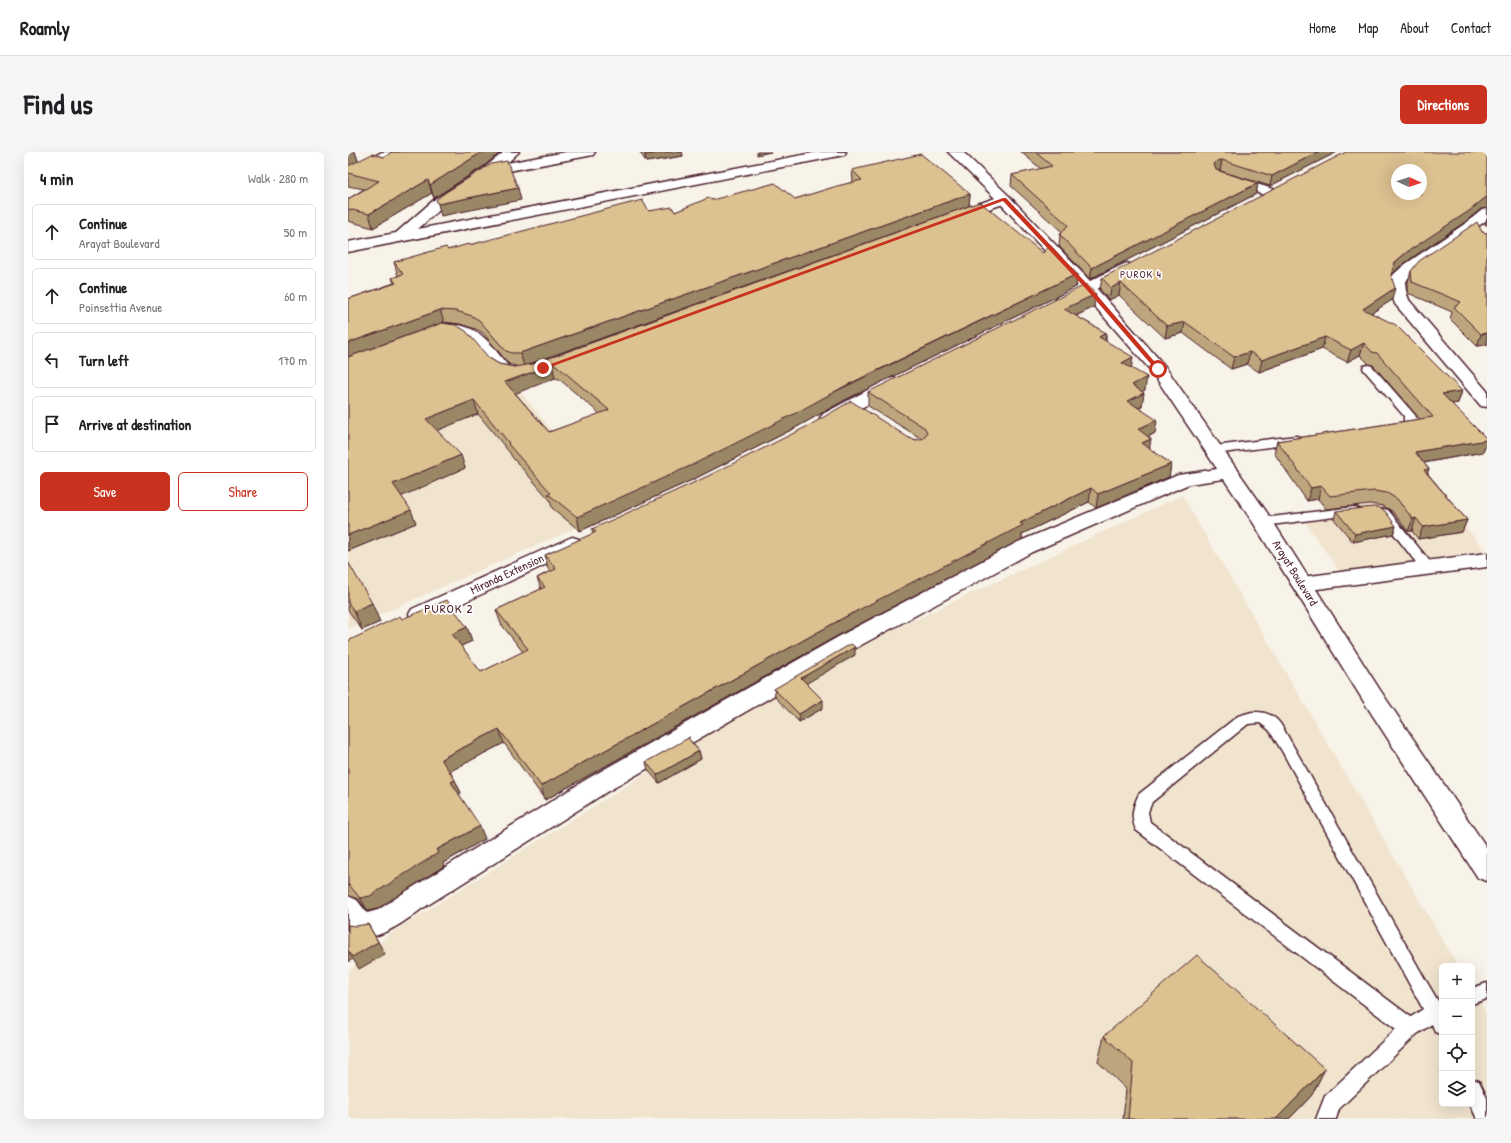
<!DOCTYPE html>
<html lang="en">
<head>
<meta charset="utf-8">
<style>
  body { margin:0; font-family:"Patrick Hand",sans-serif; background:#f6f6f6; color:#202124 }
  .controls { position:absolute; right:12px; bottom:12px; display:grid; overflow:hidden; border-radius:6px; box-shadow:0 4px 16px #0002 }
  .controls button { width:36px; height:36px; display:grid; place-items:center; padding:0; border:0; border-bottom:1px solid #e0e0e0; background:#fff; color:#202124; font:20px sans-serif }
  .compass { position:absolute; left:1043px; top:12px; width:36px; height:36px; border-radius:50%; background:#fff; box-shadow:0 4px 16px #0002; rotate:93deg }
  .stop { position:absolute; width:12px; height:12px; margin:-9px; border:3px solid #c8321e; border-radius:50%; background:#fff }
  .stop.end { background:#c8321e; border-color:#fff; box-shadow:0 1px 4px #0008 }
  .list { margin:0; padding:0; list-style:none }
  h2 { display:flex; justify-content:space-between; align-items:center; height:52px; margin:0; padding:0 16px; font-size:17px }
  h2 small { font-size:13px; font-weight:400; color:#757577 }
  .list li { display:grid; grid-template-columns:26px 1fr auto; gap:12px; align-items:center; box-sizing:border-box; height:56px; margin:0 8px 8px; padding:0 8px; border:1px solid #e0e0e0; border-radius:6px }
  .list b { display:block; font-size:15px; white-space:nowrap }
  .list p { margin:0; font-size:13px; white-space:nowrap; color:#757577 }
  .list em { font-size:13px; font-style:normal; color:#757577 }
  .actions { display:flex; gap:8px; padding:12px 16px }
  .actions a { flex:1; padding:9px 0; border:1px solid #c8321e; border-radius:6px; text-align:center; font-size:14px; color:#c8321e }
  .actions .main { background:#c8321e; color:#fff }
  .icon { flex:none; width:22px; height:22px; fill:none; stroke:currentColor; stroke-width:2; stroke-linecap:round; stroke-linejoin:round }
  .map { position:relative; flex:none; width:1139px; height:967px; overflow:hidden; border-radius:6px }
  header { display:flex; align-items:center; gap:24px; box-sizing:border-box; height:56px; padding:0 20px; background:#fff; border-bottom:1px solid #e0e0e0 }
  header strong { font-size:19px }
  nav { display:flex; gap:22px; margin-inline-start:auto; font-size:14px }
  .intro { display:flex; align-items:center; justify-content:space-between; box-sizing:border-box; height:96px; padding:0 24px }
  h1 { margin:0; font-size:28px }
  .button { padding:10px 18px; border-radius:6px; background:#c8321e; color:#fff; font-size:14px; font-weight:700 }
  main { display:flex; gap:24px; padding:0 24px }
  aside { flex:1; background:#fff; border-radius:6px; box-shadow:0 4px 16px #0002 }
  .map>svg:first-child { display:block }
  .built { fill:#f0e4cf }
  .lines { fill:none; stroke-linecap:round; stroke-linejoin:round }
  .lane-casing { stroke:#4a1f2b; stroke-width:3 }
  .street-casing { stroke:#4a1f2b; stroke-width:3 }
  .secondary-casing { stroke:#4a1f2b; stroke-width:3 }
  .lane { fill:#fff; fill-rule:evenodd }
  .street { fill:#fff; fill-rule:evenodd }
  .secondary { fill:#fff; fill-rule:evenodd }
  .wall { fill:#bda67d; stroke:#4a1f2b; fill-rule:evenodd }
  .shaded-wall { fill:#9a8766; stroke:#4a1f2b }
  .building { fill:#dcc191; stroke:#4a1f2b; fill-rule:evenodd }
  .route { fill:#c8321e }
  .labels { text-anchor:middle; stroke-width:3.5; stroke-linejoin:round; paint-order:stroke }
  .far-neighbourhood-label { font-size:11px; letter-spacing:1px; fill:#4a1f2b; stroke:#fff }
  .street-label { font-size:12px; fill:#4a1f2b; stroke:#fff }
  .neighbourhood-label { font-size:13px; letter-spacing:1px; fill:#4a1f2b; stroke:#fff }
</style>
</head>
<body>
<header>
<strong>Roamly</strong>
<nav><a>Home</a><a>Map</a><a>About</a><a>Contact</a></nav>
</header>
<div class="intro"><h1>Find us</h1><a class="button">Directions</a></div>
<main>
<aside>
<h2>4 min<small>Walk · 280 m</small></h2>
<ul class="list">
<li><svg class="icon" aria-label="ahead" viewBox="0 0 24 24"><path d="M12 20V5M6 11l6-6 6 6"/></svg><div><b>Continue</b><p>Arayat Boulevard</p></div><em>50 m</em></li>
<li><svg class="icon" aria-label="ahead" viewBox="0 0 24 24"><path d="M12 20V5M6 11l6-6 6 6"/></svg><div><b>Continue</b><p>Poinsettia Avenue</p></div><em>60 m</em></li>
<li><svg class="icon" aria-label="left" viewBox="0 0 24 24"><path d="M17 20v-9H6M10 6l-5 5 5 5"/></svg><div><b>Turn left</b></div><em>170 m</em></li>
<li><svg class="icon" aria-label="arrive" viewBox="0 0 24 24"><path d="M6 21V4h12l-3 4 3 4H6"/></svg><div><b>Arrive at destination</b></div></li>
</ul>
<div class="actions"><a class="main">Save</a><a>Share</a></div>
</aside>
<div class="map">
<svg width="1139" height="967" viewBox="0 0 1139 967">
  <rect width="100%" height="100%" fill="#f8f3e9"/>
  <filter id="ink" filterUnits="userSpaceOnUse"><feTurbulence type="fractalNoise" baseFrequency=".025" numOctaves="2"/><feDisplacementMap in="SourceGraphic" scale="8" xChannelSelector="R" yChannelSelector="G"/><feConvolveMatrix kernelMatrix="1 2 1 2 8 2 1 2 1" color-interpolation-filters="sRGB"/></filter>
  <g filter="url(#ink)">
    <path class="built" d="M120,175L268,358L0,477V220Z
      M1086,338L1138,399L992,420L951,362Z
      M834,343L1110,814H1094V952H1124V837L1139,863V967H0V820L41,782L351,588L508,495Z"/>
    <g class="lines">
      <defs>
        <path id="lane" d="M1020,213L1024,214L1066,262C1069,265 1069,271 1066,274L1048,281L1044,279L1042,277L1044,275L1056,270V264L1016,218L1015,216L1016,214Z
          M948,284L952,285L954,288L952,291L867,302L863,301L861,298L863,295L867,294Z
          M1006,355L1010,356L1012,359L1010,362L915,374L911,373L909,370L911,367L915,366Z
          M1036,357L1040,358L1084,412L1086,415L1084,418L1079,419L1074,418L1032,364L1030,361L1032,358Z
          M904,560C919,559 928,564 935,576L1077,827L1090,849L1094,848V883L1087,880L1084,872L1069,882L991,957L988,967H968L977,944L1048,877L788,678C782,665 785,654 791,642L890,564ZM912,571L921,578L934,599L1075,857L1063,865L802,670L800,660L804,650L900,572Z
          M1139,831V847L1124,852V836Z
          M1124,927L1131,929L1139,946V967H1129L1122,952H1124Z"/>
        <path id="street" d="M34,0H51L49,3L0,28V18Z
          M156,0H171L159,11L218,0H247L245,3L240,4L145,22L97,53L70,77L470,0H498L496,3L491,4L0,100V90L48,81L87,47L137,15Z
          M880,23L928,38L930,41L928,44L923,45L875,30L873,27L875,24Z
          M656,43L661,44L663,47L661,50L609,68L604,67L602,64L604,61Z
          M1139,57V68L1066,119C1055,131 1056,133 1061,148L1139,239V255L1133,254L1047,152L1041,135L1045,123L1056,113L1118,71L1134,58Z
          M98,172C132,172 142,192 161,215L178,218L181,222L178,226L172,227L150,224C140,212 124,183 107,182C97,181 89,187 79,185L77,181L79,177Z
          M882,315L889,317L892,321L889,325L841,332L684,400L515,492L257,641L72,758C58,769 15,800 0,778V744L9,748L19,761L30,758L54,742L239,627L499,480L670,390L830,323Z
          M1139,401V415L954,439L947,437L943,432L947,427L954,425Z"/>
        <path id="secondary" d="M600,0H615L661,44L742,129L774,113L779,111L784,113L787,116L784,119L749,137L816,213L922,365L1032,538L1139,696V729L1130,726L1016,550L906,372L804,220L737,143C728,148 720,154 709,151L707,148L709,145L730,134L651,50Z
          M546,226L552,227L555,231L552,235L487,270L481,271L475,270L472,266L475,262L540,227Z
          M224,385L231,387L234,392L231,397L80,467L72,470L64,467L61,462L64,457Z"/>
      </defs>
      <use href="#lane" class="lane-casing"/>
      <use href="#street" class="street-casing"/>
      <use href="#secondary" class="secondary-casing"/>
      <use href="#lane" class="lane"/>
      <use href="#street" class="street"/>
      <use href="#secondary" class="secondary"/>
    </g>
    <path class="wall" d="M0,0H7L10,9L36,5L153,0L136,14L86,46L84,41L25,76L0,69V47L16,37L0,34Z
      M292,0H334L335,4L298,10Z
      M673,0H989L922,34L872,19L910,31L908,42L742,127L711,94L712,83L714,80L663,34L664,23L693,17Z
      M1139,0V56L1133,57L1117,70L1055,112L1044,122L1043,124L1044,148L1023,161L1114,239L1110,251L1104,252L1139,287V290L1135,300L1076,311L1080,322L1119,368L1114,380L1070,387L1064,379H1060L1044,359L1035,354L1022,352L978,357L970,347L959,349L926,301L929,289L1072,267L1025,213L1021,212L1012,203L999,210L974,197L911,220L899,212L883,217L835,181L817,186L771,143L761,148L752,137L754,126Z
      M504,18L622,42L621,54L180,213L695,101L729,122L728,135L497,248L447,276L344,328L232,379L204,356L202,348L164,305L162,301L130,262L89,278L117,316L53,344L68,371L0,399V147L46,131L44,126L50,124L46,110L121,93L301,59L327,60L364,48L447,47L505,30ZM96,170L112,172L128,177L135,181L161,212L168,214L166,215L151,212L141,206L95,171ZM207,226L211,227L252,262L201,280L167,241Z
      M1139,66V74L1137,72Z
      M1134,80L1139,81V193L1129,194L1102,167L1104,160L1060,141V130L1063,119Z
      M746,155L728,164L758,181V189L783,216L797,238L794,239V254L791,256L807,281L800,285L801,296L823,312L821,325L748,356L741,350L674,382V387L498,479L197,648L156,591L102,619L113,641L111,642L137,687L95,711L96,714L29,757L20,759L10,747L0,743V489L54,467L119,475L124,489L113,494L133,520L175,500L153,472L148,458L193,437L189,426L202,419L200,417L197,403L245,382L244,377L561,286L569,288L574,287L520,254V240Z
      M988,359L1048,374L1045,382L1005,390L986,367Z
      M0,410L32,470L14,478L0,458Z
      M507,503L458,531L475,556L451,570L427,545L426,537Z
      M343,589L351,599L353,607L311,631L300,618L298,610Z
      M756,884L964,943L941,967H775L778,937L750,910Z"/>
    <path class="shaded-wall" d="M2,0H7L11,11L0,17V1Z
      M134,0H153L136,14L86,46L82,33Z
      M317,0H334L335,4L298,10L297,3Z
      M409,0H423L409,3Z
      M970,0H989L922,34L924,24Z
      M874,8L872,19L867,20L866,12L869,9Z
      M80,28L84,41L25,76L21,62Z
      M910,31L908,42L742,127L744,116Z
      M170,36L173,48L93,64L90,52Z
      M622,42L621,54L176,214L172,201Z
      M1139,45V56L1133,57L1117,70L1055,112L1044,122L1040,135L1047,110L1059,100L1137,46Z
      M729,122L728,135L497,248L447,276L344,328L232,379L229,365Z
      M773,131L771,143L761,148L763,136Z
      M1047,136L1044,148L1011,169L1015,157Z
      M748,142L746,155L715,170L716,157Z
      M92,158L96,170L0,205V191Z
      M837,170L835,181L817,186L819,174Z
      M758,181L757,194L751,185Z
      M1139,181V193L1129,194L1133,182Z
      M977,185L974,197L911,220L914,208Z
      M1016,191L1012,203L999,210L1003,198Z
      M902,200L899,212L883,217L886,205Z
      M785,205L783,218L774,211Z
      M204,213L207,226L161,244L157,230Z
      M799,225L797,238L782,246L784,233Z
      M1114,239L1110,251L1090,254L1094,242Z
      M796,241L794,254L779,262L780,249Z
      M126,248L130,262L83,281L78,267Z
      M809,268L807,281L788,291L790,277Z
      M803,287L801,300L794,291Z
      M1139,288V290L1135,300L1063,313L1067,300Z
      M113,303L117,316L50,346L45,332Z
      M823,312L821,325L748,356L750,342Z
      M1081,317L1077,329L1076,318Z
      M973,334L970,347L959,349L963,336Z
      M743,336L741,350L674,382V387L498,479L197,648L193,634L497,465L672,371Z
      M63,358L68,371L0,399V383Z
      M1068,366L1064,379H1060L1065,367Z
      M1119,368L1114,380L1070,387L1075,375Z
      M1048,374L1045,382L1005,390L1007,382Z
      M24,451L32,470L14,478L6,459Z
      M119,475L124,489L109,496L104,482Z
      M507,495V503L454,534L453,526Z
      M475,548V556L451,570V562Z
      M151,577L156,591L99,621L93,607Z
      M351,599L353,607L311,631L309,623Z
      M107,628L113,641L108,644L103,630Z
      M132,674L137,687L95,711L96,714L29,757L20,759L12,746L88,698Z
      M20,772L37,802L11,817L5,807L0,810V798Z
      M977,917L964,943L941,967H928Z"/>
    <path class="building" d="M44,0H134L82,33L80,28L21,62L0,57V47L31,29L0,21V14L24,2L36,5Z
      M295,0H317L297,3Z
      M687,0H970L924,24L874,8L869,9L866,12L868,18L910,31L744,116L712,83L720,73L664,23L704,14Z
      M998,0H1139V45L1137,46L1121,59L1059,100L1047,110L1043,123L1047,136L1015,157L1048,173L1114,239L1094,242L1139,287V288L1067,300L1081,317L1076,318L1119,368L1075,375L1068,366L1065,367L1049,347L1039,341L1026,339L982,344L973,334L963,336L929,289L1085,265L1029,201L1024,200L1016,191L1003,198L977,185L914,208L902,200L886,205L837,170L819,174L773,131L763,136L754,126ZM1049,18H1073V42H1049Z
      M573,2L622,42L172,201H164L158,199L131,168L124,164L108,159L92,158L0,191V147L48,131L44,126L55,122L46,110L98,95L100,98L120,92L121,93L294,48L301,59L324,55L327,60L360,46L364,48L427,31L447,47L489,34L514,28L504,18Z
      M159,9L170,36L90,52L88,48L95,42L143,12Z
      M632,50L695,101L702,93L729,122L497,234L446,262L342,314L229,365L200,342L203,341L160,292L161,291L126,248L78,267L113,303L45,332L63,358L0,383V358H1L0,357V205L94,171L108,173L118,179L141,206L151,212L166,215L185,212ZM204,213H208L261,258L201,280L157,230Z
      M1129,70L1134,80L1139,81V181L1133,182L1106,155L1113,150L1064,130L1063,119L1071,109Z
      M739,132L748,142L716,157L758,181L751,185L785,205L774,211L799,225L784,233L796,241L780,249L809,268L790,277L803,287L794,291L823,312L750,342L743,336L672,371L675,373L497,465L193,634L151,577L93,607L107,628L103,630L132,674L88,698L90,701L22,744L12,746L2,734L0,733V489L52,464L54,467L99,448L119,475L104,482L133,520L180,497L148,458L197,435L189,426L208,417L197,403L248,380L244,377L358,325L462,273L503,249L561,286L569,288L576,286L579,281L577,276L520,240Z
      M1025,355H1030L1037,359L1048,374L1007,382L988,359Z
      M0,410L24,451L6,459L0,451Z
      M503,492L507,495L453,526L475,548L451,562L426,537Z
      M342,585L340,586L351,599L309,623L298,610Z
      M20,772L30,790L4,805L0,798V773L8,774Z
      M849,803L977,917L928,967H780L785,911L756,884Z"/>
  </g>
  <path class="route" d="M655,46H658L742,135L812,216V218H808L738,137L655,49L197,217L192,216Z"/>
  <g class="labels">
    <g class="far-neighbourhood-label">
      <text x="793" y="126">PUROK 4</text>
    </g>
    <g class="street-label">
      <text transform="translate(947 421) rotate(58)" y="4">Arayat Boulevard</text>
      <text transform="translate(159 422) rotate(-25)" y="4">Miranda Extension</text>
    </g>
    <g class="neighbourhood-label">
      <text x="101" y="461">PUROK 2</text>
    </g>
  </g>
</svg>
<div class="controls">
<button>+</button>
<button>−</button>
<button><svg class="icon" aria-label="locate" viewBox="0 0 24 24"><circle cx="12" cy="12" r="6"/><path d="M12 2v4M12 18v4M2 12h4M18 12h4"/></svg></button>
<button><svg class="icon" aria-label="layers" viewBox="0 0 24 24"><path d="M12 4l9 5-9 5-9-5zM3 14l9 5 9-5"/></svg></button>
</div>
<svg class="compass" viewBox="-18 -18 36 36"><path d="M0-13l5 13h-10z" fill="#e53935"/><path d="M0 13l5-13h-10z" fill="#757577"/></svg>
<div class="stop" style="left:810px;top:217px"></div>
<div class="stop end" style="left:195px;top:216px"></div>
</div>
</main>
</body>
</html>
